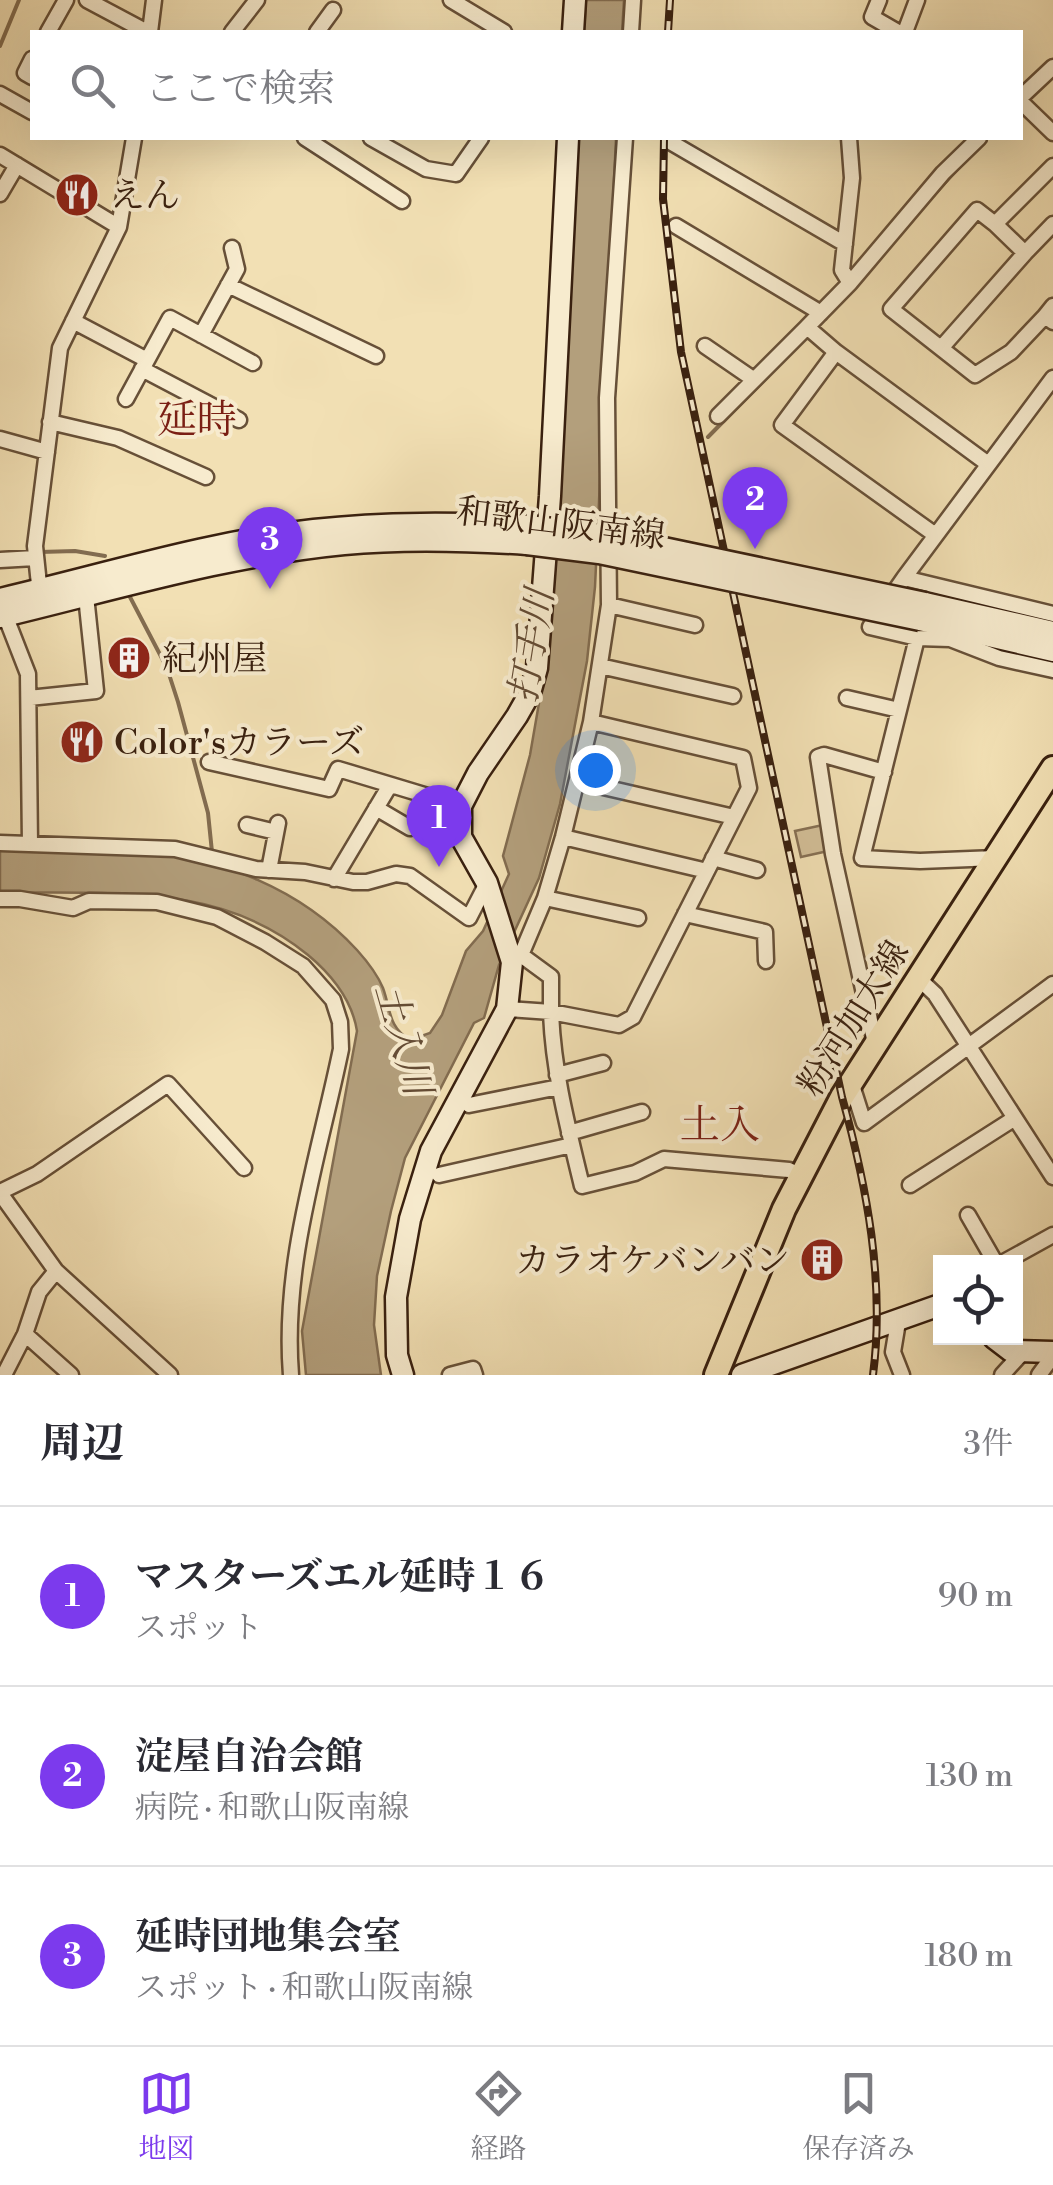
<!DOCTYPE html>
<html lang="ja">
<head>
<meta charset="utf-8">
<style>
  body { margin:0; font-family:"Libre Bodoni","Noto Serif JP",serif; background:#f2f2f3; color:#2b2b33 }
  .controls { position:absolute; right:30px; bottom:30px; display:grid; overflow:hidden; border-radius:0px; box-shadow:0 10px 40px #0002 }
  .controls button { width:90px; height:90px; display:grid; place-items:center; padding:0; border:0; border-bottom:2px solid #e1e1e2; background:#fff; color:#2b2b33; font:50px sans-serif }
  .you { position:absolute; left:595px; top:770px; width:35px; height:35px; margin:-25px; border:8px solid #fff; border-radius:50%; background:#1a73e8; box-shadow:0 0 0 15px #1a73e833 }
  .badge { display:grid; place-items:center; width:65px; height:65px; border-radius:50%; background:#7c3aed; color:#fff; font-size:32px; font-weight:700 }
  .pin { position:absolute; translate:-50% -82px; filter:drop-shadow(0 2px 5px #0008) }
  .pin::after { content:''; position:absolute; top:52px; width:35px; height:30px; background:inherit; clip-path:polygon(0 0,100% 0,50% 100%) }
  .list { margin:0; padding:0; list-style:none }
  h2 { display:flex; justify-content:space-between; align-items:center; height:130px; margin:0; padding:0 40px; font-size:42px }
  h2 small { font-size:32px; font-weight:400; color:#7c7c81 }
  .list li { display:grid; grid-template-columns:65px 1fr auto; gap:30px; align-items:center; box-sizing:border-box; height:180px; padding:0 40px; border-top:2px solid #e1e1e2 }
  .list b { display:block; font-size:38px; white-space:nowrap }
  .list p { margin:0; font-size:32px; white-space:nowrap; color:#7c7c81 }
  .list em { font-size:32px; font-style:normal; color:#7c7c81 }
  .icon { flex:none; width:55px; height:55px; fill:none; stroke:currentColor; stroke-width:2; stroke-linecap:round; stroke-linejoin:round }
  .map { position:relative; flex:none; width:1053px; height:1375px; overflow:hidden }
  .search { position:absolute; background:#fff; box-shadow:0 10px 40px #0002; left:30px; right:30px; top:30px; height:110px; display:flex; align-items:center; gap:25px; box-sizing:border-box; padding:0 35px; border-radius:0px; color:#7c7c81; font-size:38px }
  .sheet { height:670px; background:#fff }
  nav { display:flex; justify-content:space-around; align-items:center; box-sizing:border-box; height:140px; border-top:2px solid #e1e1e2; background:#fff; font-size:28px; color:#7c7c81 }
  nav a { display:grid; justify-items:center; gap:5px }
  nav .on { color:#7c3aed }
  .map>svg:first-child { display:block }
  .green { fill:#d3bf98; stroke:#867054; stroke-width:2.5 }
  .water { fill:#b39f7c; stroke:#826c50; stroke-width:2.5 }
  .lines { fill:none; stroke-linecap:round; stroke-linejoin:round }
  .stream { stroke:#826c50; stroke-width:4 }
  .street-casing { stroke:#675038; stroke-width:19 }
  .secondary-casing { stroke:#39200f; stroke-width:25 }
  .primary-casing { stroke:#39200f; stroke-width:28 }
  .street { stroke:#f7ebce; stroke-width:14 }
  .secondary { stroke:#f7ebce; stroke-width:20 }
  .primary { stroke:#f2e0b4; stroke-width:22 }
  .rail-casing { stroke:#39200f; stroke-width:8 }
  .rail { stroke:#f7ebce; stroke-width:4; stroke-dasharray:11; stroke-linecap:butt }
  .secondary-bridge-casing { stroke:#39200f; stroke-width:25; stroke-linecap:butt }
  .secondary-bridge { stroke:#f7ebce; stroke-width:20 }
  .labels { text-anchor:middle; stroke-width:8; stroke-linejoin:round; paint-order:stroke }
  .poi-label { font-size:35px; fill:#39200f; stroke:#f7ebce; text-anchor:start }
  .street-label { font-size:35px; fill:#39200f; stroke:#f7ebce }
  .water-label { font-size:38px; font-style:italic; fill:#644c35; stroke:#f7ebce }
  .quarter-label { font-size:40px; fill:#7a1f14; stroke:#f7ebce }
</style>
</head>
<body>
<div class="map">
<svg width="1053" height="1375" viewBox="0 0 1053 1375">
  <rect width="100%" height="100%" fill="#f2e0b4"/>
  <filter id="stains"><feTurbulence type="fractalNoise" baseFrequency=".002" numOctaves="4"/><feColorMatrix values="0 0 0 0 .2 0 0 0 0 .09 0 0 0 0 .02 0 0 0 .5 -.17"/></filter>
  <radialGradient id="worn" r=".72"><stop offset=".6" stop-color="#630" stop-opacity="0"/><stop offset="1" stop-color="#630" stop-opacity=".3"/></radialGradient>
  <path class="green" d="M823,825L828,851L801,857L795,831Z"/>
  <path class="water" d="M586,0H624L622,32H584Z
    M577,138H616L595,587L587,661L560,804L539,878L499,965L484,1018L474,1023L405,1158L391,1211L377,1276L374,1325L381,1375H306L302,1331L357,1031C352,1000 332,975 308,955C219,881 109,895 0,892V850C46,853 92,848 138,851C221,857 301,889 357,950C366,960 378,976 383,988C391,1010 388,1027 410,1040L430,1033L442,1015L466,951L483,931L509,874L503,856L530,755L548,651Z"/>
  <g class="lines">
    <path class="stream" d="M0,46L19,0
      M920,210L961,165
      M708,437L768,376
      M40,552L75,551L105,556
      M130,597L167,668L178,702L208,813L212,852"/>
    <defs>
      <path id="street" d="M87,0L147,32
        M451,0L504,32
        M879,0L872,17L898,32
        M48,32L66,0
        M150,32L154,0
        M232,32L257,0
        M317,32L333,10
        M631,32L633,0
        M905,32L917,0
        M32,59L25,73L32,77
        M0,94L32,112
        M1020,98L1053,67
        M1020,101L1053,133
        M305,138L402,201
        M371,138L426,169L456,174L481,138
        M672,143L845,244
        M0,155L119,227
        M0,194L17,165
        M995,224L1025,253L1053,224
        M676,226L821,313
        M850,283L943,173L979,138
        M228,285L376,356
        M1053,306L1045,316L1053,322
        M1045,316L1011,352L975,375L891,309L977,210L995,224L1053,166
        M73,321L147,360
        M201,335L237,269L232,248
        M705,346L753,379
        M942,347L1025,253
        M836,352L807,327L850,283L842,270L852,178L849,138
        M142,369L239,420
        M126,399L170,318L253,363
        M718,416L807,327
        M50,422L118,438L206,477
        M0,439L47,452
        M934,534L782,425L836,352L988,464
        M0,560L35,558
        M904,578L1053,378
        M40,594L35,546L60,348L119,227L134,138
        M609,605L695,625
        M1053,614L904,578L870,627L917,638L950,639L999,658L1053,670
        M5,615L28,674L30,844
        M917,638L862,858L920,861L996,858
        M600,666L733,696
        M29,698L96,691L86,596
        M847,698L899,710
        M209,762L329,789L338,769L461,806
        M577,781L734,817
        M376,808L410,828
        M247,825L276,832
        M563,837L707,871
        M0,843L175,849L256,869L305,872L353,882H367L396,874L410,876L469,918L487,883
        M713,858L757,870
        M269,870L278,823
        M334,879L390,785
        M545,898L638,918
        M0,899H20L73,908L89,901L157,902L217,917L265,942L303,966L333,1000L340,1022L341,1049C319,1156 282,1264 291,1375
        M685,914L765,932L766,961
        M521,955L545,898L563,837L591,722L609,605L607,398L625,138
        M517,958L521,955L551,977V1012L619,1025L633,1017L749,788L743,758L591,722
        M918,978L935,994L1053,1177
        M507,1009L551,1012C553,1071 568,1128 582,1186L635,1173L664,1159L789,1170L800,1175
        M875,1043L833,854L818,757L824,755L884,772
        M557,1075L603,1063
        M851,1082L864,1123L1053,984
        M469,1105L559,1087
        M569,1133L642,1112
        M439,1175L572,1145
        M910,1185L1015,1118
        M0,1192L37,1174L168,1084L244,1168
        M0,1193L56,1271L170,1375
        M968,1215L995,1262
        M1004,1262L1053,1235
        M898,1322L893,1352L902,1375
        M25,1334L71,1375
        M4,1375L25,1334L39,1292L56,1271
        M450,1375L473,1369L475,1375
        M1002,1375L1023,1352
        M1039,1375L1053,1356"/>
      <path id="secondary" d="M573,32L575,0
        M0,599C103,575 208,542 314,530C386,522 456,523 528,526
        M925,603L1053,632
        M0,617C113,590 228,555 344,544C405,538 466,540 527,544
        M920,620L1053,651
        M994,1338L1011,1351L1053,1352
        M403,1375L397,1355L396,1297L410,1219L431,1151L507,1009L512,962L487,883L461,837V806L478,773L517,716L530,693L537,668L550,496L568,138
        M742,1375L940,1305"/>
      <path id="primary" d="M716,1375L784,1209L842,1097L1053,768"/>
    </defs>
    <use href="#street" class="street-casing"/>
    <use href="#secondary" class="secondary-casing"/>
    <use href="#primary" class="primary-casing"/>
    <use href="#street" class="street"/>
    <use href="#secondary" class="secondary"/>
    <use href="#primary" class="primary"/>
    <defs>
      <path id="rail" d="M668,32L670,0
        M664,138L663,199L681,352L842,1097C867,1187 885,1282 873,1375"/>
    </defs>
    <use href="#rail" class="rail-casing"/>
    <use href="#rail" class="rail"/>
    <defs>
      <path id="secondary-bridge" d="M528,526L602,535L925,603
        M527,544L599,553L920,620"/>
    </defs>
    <use href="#secondary-bridge" class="secondary-bridge-casing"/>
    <use href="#secondary-bridge" class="secondary-bridge"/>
  </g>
  <defs>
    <symbol id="restaurant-disc" viewBox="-11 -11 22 22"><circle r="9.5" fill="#8f2418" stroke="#f7ebce"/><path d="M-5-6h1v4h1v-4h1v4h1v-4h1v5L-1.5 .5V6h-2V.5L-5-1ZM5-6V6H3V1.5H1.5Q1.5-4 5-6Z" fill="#fff"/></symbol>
    <symbol id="building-disc" viewBox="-11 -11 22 22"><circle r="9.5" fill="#8f2418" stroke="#f7ebce"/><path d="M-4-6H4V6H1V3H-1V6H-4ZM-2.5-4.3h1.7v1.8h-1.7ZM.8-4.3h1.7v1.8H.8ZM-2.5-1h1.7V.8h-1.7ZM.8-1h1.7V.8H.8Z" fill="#fff"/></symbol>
  </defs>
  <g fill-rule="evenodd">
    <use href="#restaurant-disc" x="52" y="170" width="50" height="50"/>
    <use href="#building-disc" x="104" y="633" width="50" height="50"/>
    <use href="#restaurant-disc" x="57" y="717" width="50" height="50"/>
    <use href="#building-disc" x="797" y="1235" width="50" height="50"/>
  </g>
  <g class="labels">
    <g class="poi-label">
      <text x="110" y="207">えん</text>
      <text x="162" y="670">紀州屋</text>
      <text x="114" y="754">Color'sカラーズ</text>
      <text x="790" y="1272" text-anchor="end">カラオケバンバン</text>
    </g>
    <g class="street-label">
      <text transform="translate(561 523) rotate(7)" y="12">和歌山阪南線</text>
      <text transform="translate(853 1018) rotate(-58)" y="12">粉河加太線</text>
    </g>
    <g class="water-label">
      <text transform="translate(531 646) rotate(-81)" y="13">打手川</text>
      <text transform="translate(404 1039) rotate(74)" y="13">土入川</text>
    </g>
    <g class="quarter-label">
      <text x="197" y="433">延時</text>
      <text x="720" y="1138">土入</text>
    </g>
  </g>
  <rect width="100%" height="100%" filter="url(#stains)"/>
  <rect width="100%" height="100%" fill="url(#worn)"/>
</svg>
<div class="controls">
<button><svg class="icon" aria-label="locate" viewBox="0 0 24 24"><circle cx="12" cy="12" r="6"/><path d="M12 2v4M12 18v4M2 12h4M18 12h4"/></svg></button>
</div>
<div class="you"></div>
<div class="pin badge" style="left:439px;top:867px">1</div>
<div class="pin badge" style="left:755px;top:549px">2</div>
<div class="pin badge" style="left:270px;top:589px">3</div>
<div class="search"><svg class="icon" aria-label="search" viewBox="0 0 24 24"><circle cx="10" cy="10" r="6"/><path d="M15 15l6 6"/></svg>ここで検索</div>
</div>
<section class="sheet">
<h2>周辺<small>3件</small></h2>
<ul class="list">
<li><span class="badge">1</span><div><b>マスターズエル延時１６</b><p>スポット</p></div><em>90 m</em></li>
<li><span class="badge">2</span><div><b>淀屋自治会館</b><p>病院 · 和歌山阪南線</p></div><em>130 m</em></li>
<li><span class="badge">3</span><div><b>延時団地集会室</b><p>スポット · 和歌山阪南線</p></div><em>180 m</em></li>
</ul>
</section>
<nav>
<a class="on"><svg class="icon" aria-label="map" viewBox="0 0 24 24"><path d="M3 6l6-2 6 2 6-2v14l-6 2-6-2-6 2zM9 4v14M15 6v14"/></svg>地図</a>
<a><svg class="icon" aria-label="directions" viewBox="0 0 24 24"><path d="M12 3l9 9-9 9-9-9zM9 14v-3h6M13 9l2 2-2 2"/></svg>経路</a>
<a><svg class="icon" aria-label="saved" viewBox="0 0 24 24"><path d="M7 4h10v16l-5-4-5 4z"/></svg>保存済み</a>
</nav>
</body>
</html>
